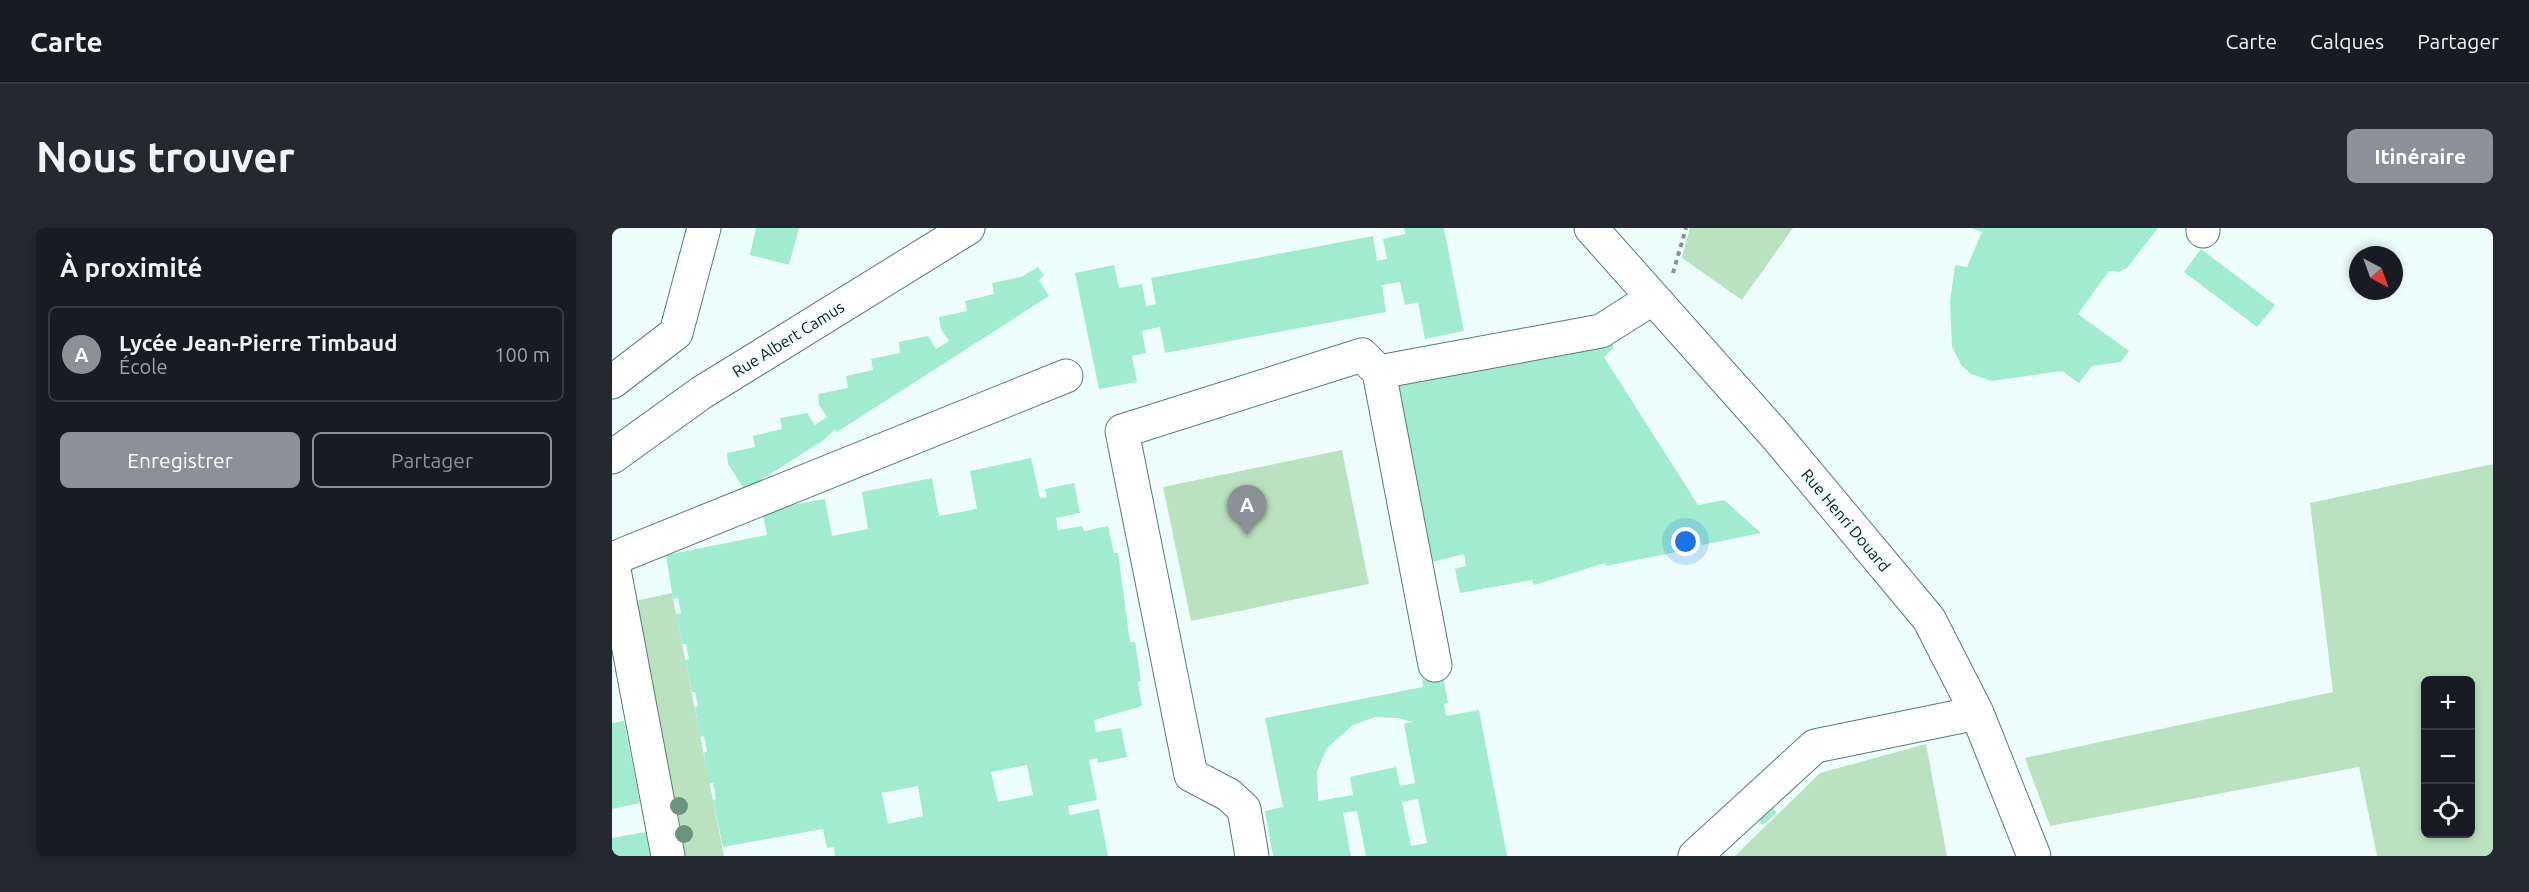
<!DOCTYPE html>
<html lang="fr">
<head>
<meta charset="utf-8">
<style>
  body { margin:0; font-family:Ubuntu,sans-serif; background:#242831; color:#f1f3f6 }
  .controls { position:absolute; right:18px; bottom:18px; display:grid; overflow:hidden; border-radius:9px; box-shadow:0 3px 9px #0003 }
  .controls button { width:54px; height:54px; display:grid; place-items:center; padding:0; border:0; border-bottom:2px solid #363941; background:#171b24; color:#f1f3f6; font:30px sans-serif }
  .compass { position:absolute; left:1737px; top:18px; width:54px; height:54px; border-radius:50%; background:#171b24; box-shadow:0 3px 9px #0003; rotate:139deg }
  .you { position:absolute; left:1074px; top:314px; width:21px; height:21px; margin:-15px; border:4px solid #fff; border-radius:50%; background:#1a73e8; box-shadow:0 0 0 9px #1a73e833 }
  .badge { display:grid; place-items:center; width:39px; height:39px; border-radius:50%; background:#8c9099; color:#fff; font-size:20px; font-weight:700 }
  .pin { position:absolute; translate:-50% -50px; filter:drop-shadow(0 2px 3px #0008) }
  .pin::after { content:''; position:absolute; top:32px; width:21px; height:18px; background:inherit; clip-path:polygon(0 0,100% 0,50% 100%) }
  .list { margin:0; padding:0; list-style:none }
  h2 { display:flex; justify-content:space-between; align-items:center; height:78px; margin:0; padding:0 24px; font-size:26px }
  h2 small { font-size:20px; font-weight:400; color:#9ea1a6 }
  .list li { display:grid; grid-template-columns:39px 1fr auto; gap:18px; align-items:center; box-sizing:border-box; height:96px; margin:0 12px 12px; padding:0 12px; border:2px solid #363941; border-radius:9px }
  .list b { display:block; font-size:22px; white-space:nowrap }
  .list p { margin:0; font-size:20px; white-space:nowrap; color:#9ea1a6 }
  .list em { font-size:20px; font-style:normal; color:#9ea1a6 }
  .actions { display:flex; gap:12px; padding:18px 24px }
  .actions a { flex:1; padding:14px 0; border:2px solid #8c9099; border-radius:9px; text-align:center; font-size:21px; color:#8c9099 }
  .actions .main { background:#8c9099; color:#fff }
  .icon { flex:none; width:33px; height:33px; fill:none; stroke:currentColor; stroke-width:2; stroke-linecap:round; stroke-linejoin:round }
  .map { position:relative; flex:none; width:1881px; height:628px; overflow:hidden; border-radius:9px }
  header { display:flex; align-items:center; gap:36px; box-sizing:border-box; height:84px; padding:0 30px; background:#171b24; border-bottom:2px solid #363941 }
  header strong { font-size:28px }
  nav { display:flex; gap:33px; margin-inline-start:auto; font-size:21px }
  .intro { display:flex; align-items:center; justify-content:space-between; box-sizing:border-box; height:144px; padding:0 36px }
  h1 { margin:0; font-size:42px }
  .button { padding:15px 27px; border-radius:9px; background:#8c9099; color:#fff; font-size:21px; font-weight:700 }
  main { display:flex; gap:36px; padding:0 36px }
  aside { flex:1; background:#171b24; border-radius:9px; box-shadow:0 3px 9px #0003 }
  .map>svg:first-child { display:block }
  .green { fill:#bbe2c0; fill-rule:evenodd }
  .building { fill:#a1ecd0; fill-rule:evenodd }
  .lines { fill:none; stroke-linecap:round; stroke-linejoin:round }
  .minor-casing { stroke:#577c79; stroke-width:35 }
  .major-casing { stroke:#577c79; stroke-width:35 }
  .path { stroke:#839391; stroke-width:4; stroke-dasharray:4.5 4.5; stroke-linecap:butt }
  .minor { stroke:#fff; stroke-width:33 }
  .major { stroke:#fff; stroke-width:33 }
  .tree { fill:#6b947c }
  .labels { text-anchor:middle; stroke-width:5; stroke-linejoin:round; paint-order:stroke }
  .street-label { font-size:16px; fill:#0d1c1b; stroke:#eefefc }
</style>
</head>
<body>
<header>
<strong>Carte</strong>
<nav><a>Carte</a><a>Calques</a><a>Partager</a></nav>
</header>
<div class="intro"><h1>Nous trouver</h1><a class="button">Itinéraire</a></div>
<main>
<aside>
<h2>À proximité<small></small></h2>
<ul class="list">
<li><span class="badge">A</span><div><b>Lycée Jean-Pierre Timbaud</b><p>École</p></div><em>100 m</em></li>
</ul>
<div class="actions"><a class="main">Enregistrer</a><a>Partager</a></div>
</aside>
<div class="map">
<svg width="1881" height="628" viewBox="0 0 1881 628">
  <rect width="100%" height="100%" fill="#eefefc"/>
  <path class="green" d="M1078,0H1181L1130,72L1070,30Z
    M730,222L757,356L579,393L551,259Z
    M1881,236V628H1765L1747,539L1438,598L1413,530L1721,464L1698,275ZM1814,452H1858V606H1814Z
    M60,365L112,628H62L13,375Z
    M1314,516L1335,628H1123L1208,545Z"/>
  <path class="building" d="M144,0H187L177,37L138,27Z
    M792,0H832L852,103L813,111L806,74L793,77L788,54L770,57L774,84L553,125L548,99L530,103L534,125L520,128L525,154L487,161L463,45L502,37L507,60L530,56L534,78L544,76L539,50L761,8L765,33L775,31L771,11L793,6Z
    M1359,0H1546L1515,40L1507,44L1497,43L1466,86L1517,123L1509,134L1480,138L1467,155L1450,143L1380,153L1359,146L1350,138L1340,119L1338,74L1343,37L1355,39L1370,4Z
    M1589,21L1663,77L1645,99L1572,44Z
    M426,39L432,48L427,52L437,68L225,204L223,201L212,212L133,262L116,236L115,225L143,219L141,208L170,201L168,190L195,185L203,197L215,189L207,177L206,166L236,160L234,148L261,142L259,131L288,125L287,114L316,108L324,121L337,113L329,101L327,89L355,83L353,73L382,66L380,55L409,49Z
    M996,110L1002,119L992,129L1086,277L1112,272L1149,305L1090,317L1086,311L1069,314L1074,322L994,338L993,335L922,357L920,352L848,365L843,341L854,338L852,326L816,335L779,151Z
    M419,230L428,270L435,269L433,261L462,255L468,285L444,290L446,302L470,298L472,303L496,298L502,325H506L518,414H523L529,453L526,454L530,478L482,492L484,504L509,500L515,529L486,535L485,530L477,532L485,572L456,578L458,587L487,581L496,628H223L222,619L215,620L211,601L111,619L101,572L104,571L101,555H97L92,525L95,523L92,508L88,509L83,479L86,478L83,464H80L73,432L77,431L74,416H70L64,386L69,385L66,370L61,371L54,327L155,307L150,282L213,271L220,308L256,301L250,264L320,250L327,288L365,281L358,243ZM415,537L421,567L386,574L379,544ZM306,558L311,588L276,596L270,565Z
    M831,447L836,475L832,476L834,488L867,482L895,628H754L745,583L731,585L739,628H661L653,583L671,579L653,490L811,459L810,452ZM763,489L786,490L801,494L792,496L803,555L788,558L784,539L738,549L741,567L706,573L705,543L715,520L741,497ZM806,571L815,615L799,618L790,574Z
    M12,493L28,575L0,581V495Z
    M1157,576L1165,585L1150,597L1143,588Z
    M34,604L39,628H0V610Z"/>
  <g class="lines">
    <defs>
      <path id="minor" d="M979,0L1165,209L1317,391L1365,485L1422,628
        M1591,3V0
        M0,154L64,105L92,0
        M0,331L454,148
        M0,331L56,628
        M823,437L767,144L989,103L1041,70
        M640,628L632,581L617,567L579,547L510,203L750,127L767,144
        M1083,628L1203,518L1365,485"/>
      <path id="major" d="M0,229L89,165L356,0"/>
    </defs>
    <use href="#minor" class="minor-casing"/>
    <use href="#major" class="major-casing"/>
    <path class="path" d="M1061,45L1074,0"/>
    <use href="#minor" class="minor"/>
    <use href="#major" class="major"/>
  </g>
  <g class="tree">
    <circle cx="67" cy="578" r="9"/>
    <circle cx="72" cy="606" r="9"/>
  </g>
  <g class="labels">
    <g class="street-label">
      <text transform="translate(176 111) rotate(-32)" y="6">Rue Albert Camus</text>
      <text transform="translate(1234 292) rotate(50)" y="6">Rue Henri Douard</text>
    </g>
  </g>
</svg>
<div class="controls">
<button>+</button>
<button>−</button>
<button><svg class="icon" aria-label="locate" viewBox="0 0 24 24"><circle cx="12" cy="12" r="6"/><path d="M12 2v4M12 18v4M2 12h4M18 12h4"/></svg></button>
</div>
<svg class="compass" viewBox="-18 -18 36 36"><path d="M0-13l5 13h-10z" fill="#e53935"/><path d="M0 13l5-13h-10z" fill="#9ea1a6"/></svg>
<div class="you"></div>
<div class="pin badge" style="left:635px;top:307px">A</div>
</div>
</main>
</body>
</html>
